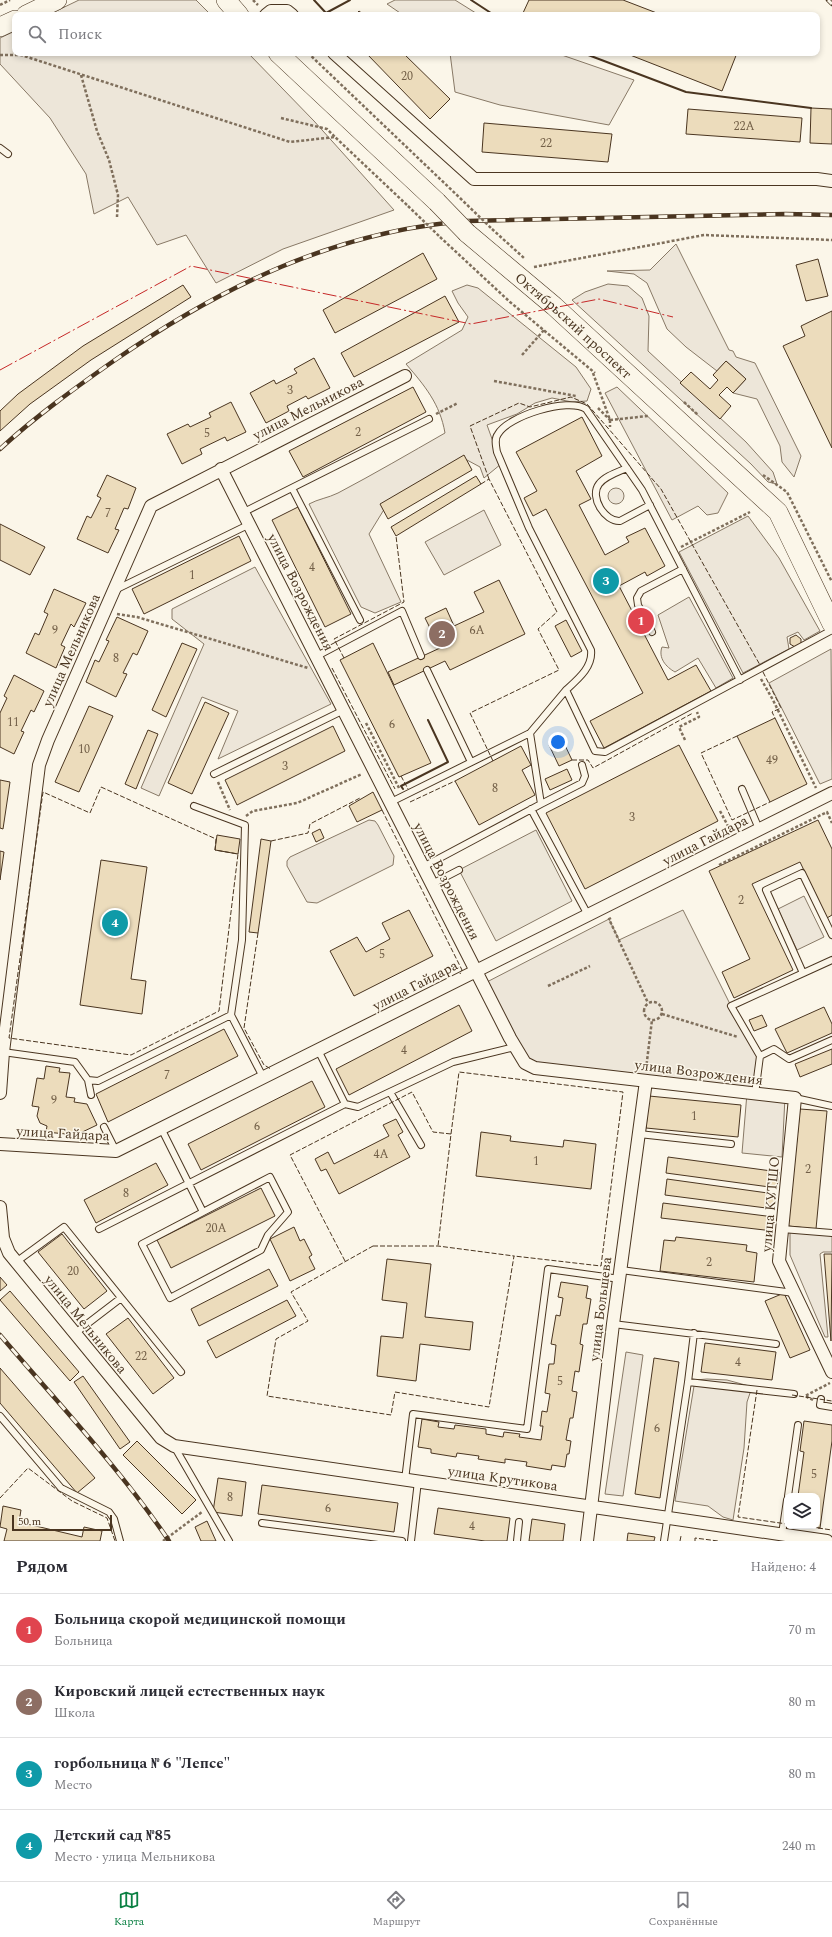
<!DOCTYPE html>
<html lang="ru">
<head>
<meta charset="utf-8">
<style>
  body { margin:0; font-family:Spectral,serif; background:#f7f7f7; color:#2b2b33 }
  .controls { position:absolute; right:12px; bottom:12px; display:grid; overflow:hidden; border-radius:8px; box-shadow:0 2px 6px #0003 }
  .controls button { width:36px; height:36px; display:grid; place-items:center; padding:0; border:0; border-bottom:1px solid #e1e1e2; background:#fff; color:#2b2b33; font:20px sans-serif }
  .scale { position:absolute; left:12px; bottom:10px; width:100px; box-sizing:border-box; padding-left:4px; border:2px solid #4a3520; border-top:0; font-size:11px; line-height:14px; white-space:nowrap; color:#4a3520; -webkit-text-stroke:3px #fbf6e9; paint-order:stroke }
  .you { position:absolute; left:558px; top:742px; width:14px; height:14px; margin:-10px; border:3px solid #fff; border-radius:50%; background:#1a73e8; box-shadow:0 0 0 6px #1a73e833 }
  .badge { display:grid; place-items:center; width:26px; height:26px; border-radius:50%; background:#0b8043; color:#fff; font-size:13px; font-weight:700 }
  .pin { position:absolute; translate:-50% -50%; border:2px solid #fff; box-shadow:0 1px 4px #0006 }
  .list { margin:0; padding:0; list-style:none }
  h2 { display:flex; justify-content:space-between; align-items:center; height:52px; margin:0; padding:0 16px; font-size:17px }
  h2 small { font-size:13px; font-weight:400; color:#7c7c81 }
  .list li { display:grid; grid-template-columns:26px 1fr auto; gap:12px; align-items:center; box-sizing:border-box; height:72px; padding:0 16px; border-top:1px solid #e1e1e2 }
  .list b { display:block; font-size:15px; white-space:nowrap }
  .list p { margin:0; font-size:13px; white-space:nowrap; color:#7c7c81 }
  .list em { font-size:13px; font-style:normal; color:#7c7c81 }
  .icon { flex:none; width:22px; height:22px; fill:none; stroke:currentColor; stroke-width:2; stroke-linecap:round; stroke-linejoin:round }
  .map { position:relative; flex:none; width:832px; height:1541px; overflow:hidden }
  .search { position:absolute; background:#fff; box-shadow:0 2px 6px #0003; left:12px; right:12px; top:12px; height:44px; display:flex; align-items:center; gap:10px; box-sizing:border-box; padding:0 14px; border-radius:8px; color:#7c7c81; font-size:15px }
  .sheet { height:340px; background:#fff }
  nav { display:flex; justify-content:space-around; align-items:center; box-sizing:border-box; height:56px; border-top:1px solid #e1e1e2; background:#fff; font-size:11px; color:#7c7c81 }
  nav a { display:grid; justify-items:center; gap:2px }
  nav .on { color:#0b8043 }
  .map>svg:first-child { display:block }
  .green { fill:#ede6d9; stroke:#887966 }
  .parking { fill:#ede7d9; stroke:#887966 }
  .building { fill:#ecdcbc; stroke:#4a3520 }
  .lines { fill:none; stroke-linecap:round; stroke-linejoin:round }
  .service-casing { stroke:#4a3520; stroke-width:8 }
  .minor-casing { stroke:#4a3520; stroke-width:14 }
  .primary-casing { stroke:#4a3520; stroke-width:20 }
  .path { stroke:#7f6f5c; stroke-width:2.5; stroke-dasharray:3 2; stroke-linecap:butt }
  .service { stroke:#fbf6e9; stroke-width:6 }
  .minor { stroke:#fbf6e9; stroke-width:12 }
  .primary { stroke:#fbf6e9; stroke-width:19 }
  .rail-casing { stroke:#4a3520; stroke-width:4.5 }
  .rail { stroke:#fbf6e9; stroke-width:3; stroke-dasharray:9; stroke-linecap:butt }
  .primary-bridge-casing { stroke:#4a3520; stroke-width:20; stroke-linecap:butt }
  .path-bridge { stroke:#7f6f5c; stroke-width:2.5; stroke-dasharray:3 2; stroke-linecap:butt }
  .primary-bridge { stroke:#fbf6e9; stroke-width:19 }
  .fence { stroke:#4a3520; stroke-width:1; stroke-dasharray:5 2; stroke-linecap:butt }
  .wall { stroke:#4a3520; stroke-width:2 }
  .power { stroke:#c62828; stroke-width:1; stroke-dasharray:14 3 2 3; stroke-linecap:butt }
  .labels { text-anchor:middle; stroke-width:3; stroke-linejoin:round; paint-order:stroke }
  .number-label { font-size:12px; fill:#725f47 }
  .street-label { font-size:14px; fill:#4a3520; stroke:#fbf6e9 }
</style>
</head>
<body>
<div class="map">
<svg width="832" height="1541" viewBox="0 0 832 1541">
  <rect width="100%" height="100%" fill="#fbf6e9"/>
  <path class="green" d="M79,0H196L211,15H48Z
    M395,0H455L479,15H403L387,4Z
    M15,31V53H248L314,121L394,210L283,249L216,283L186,235L157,245L128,197L94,214L86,174L50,118L0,64V38Z
    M450,53H556L634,80L609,125L500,105L455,92Z
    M676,244L729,350L733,351L736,357L755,363L801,456L794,477L782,462L780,446L757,399L733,393L746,379L726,361L717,371L686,347L667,329L647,283L634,274L607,271L650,270Z
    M608,284L628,286L642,298L649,316L648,351L746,442L773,472L777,484L768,482L751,464L572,300L585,292Z
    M467,285L478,288L576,367L591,389L587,401L572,402L552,398L535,403L517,414L487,425L501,464L484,478L480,467L467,460L388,503L369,534L401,602L375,613L361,607L309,504C318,499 328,498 338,493C374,474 410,453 445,433C440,404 425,386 406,364L462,330L468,317L458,303L452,291Z
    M617,387L728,493L718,513L707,515L698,506L672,520L605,393Z
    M608 496a8 8 0 1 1 16 0a8 8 0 1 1-16 0Z
    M484,510L501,545L444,575L425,542Z
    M748,516L779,558L820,631L804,640L798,632L787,637L789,649L743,673L679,552Z
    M255,567L331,704L218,759L238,711L202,697L159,796L141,788L204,644L172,619V609Z
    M689,597L733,678L716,688L698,658L675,672C666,667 658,658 662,647L669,648L658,615Z
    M831,649L832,779L820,784L769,683Z
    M369,820L375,821L378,825L394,856L393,865L317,903L307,902L287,866V861L290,857Z
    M804,896L824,937L797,950L778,909Z
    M683,910L731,1006L760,1056L755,1093L785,1097L782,1157L742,1153L747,1093L535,1068L483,984L609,919L619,940Z
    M790,1231L832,1235V1252H823L820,1254L828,1337H825L790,1255Z
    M626,1352L643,1355L623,1496L605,1494Z
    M707,1379L727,1380L749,1386L751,1390L747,1402L744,1448L733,1520L723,1517L708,1506L675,1501L695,1380Z"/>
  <path class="parking" d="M536,830L572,901L496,941L459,870Z"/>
  <path class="building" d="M529,0H623L662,15H528L523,13Z
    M359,11L364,15H355Z
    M366,53H403L450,99L430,119Z
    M625,53H737L722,91Z
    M811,108L832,109V144L810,143Z
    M688,109L802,118L800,142L686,134Z
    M484,123L612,134L608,162L482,152Z
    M423,253L437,279L335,333L323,310Z
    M818,259L828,296L806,301L796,265Z
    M183,285L191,297L91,360L30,404L0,431V411L18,394L83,346Z
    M445,296L459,322L354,377L341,353Z
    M832,311V448L783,346L805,336L801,326Z
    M314,358L330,388L308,399L306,396L287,406L289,411L266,423L250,393L274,380L276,384L297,373L294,369Z
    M726,361L746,379L733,393L727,387L719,395L731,406L720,419L680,383L691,372L710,389L718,380L713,375Z
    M413,387L426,412L303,477L289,451Z
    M231,402L246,432L227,441L225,437L200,449L202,454L182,464L167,434L188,424L190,427L211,417L209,413Z
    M582,417L602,456L576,471L591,499L579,505L605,555L629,542L626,537L645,528L665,566L647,576L645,572L619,586L668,680L696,665L711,691L604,748L590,721L643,693L546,509L533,516L524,498L537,491L516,452Z
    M464,455L472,470L388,519L380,504Z
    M107,475L136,488L128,509L124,508L115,529L119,530L108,553L77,539L87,516L91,518L101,498L97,496Z
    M476,476L481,484L396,536L391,527Z
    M298,507L351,614L325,627L272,520Z
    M0,524L45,547L30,575L0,560Z
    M239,536L251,561L144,614L132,589Z
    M499,580L525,634L450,670L445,661L394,685L388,672L440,648L425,618L446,608L454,626L484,612L474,592Z
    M54,589L86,603L74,627L71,624L61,645L65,647L56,668L26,653L35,633L39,635L48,614L44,612Z
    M117,617L148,631L137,655L133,653L123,673L127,674L116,697L86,682L95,660L99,662L109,641L106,640Z
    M566,620L582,651L571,657L555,626Z
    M796,635L801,639V644L795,647L790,644V638Z
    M182,643L197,649L166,717L152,710Z
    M373,643L431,763L399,777L340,660Z
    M14,675L44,691L34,712L31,710L21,731L24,732L14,754L0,747V713L7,698L4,696Z
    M205,702L229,713L192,794L168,783Z
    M89,706L113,716L79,792L55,782Z
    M775,718L807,784L770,802L737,736Z
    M333,726L345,751L237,805L225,780Z
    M148,730L158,734L136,789L125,784Z
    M562,739L572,760L559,766L549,745Z
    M679,745L718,821L585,889L546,813Z
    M521,746L531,765L522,770L535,795L479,825L455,781Z
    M567,769L572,780L550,790L545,779Z
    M0,780L10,782L3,829L0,828Z
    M373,792L382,810L357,822L349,806Z
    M818,820L832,849V915L827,918L800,862L752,884L793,970L734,998L722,972L750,959L709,871Z
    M320,829L324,838L316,842L312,833Z
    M217,835L240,839L238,854L215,850Z
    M261,839L271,841L258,933L249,932Z
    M0,851L4,852L0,880Z
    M101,860L147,867L131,979L146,981L142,1014L80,1005Z
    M409,910L433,956L354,996L330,951L357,937L366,952L390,939L382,923Z
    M459,1005L472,1031L349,1095L336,1069Z
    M824,1007L832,1024V1033L787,1053L775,1029Z
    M762,1015L767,1026L754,1031L749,1020Z
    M224,1029L238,1056L108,1122L96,1094Z
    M832,1049V1064L800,1077L795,1064Z
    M46,1066L60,1068L59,1072L70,1073L66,1097L75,1098L74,1102L87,1104L97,1125L76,1135L46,1132L47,1126L40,1123L37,1116L39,1107L32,1106L37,1078L44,1079Z
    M312,1081L325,1107L201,1170L188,1144Z
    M649,1096L741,1105L738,1137L646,1128Z
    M800,1109L827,1111L816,1229L788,1226Z
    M396,1119L403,1132L398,1135L410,1157L339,1194L326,1169L321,1171L315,1159L328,1152L334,1164L389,1136L383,1125Z
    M481,1132L511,1136L510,1141L563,1147L564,1140L596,1144L591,1189L476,1176Z
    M668,1157L779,1172L777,1188L666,1173Z
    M156,1163L168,1185L96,1223L84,1200Z
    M667,1179L775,1194L774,1209L665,1195Z
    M261,1188L275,1216L171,1268L157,1240Z
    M663,1203L774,1217L773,1231L661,1218Z
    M294,1227L300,1241L304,1239L312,1255L309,1257L315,1269L290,1281L270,1239Z
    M62,1234L107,1291L84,1309L38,1252Z
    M676,1237L747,1245L746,1251L757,1253L754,1282L660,1271L664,1240L675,1241Z
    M824,1254H832L831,1341Z
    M387,1259L431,1264L425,1317L473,1322L470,1350L420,1344L416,1381L377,1376L381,1336L403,1338L407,1303L382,1300Z
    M269,1269L278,1286L199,1326L191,1309Z
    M0,1277L7,1285L0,1291Z
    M561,1282L588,1286L586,1298L591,1299L587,1324H583L580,1344L583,1345L579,1372L575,1371L572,1391L577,1392L573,1418H570L566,1440L571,1441L569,1454H567L565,1467L552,1465L551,1470L526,1466L527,1462L505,1459V1463L478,1459L479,1456L457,1453L456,1457L431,1453V1449L418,1447L422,1419L439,1422L438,1427L454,1429L455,1425L486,1429V1434L503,1437L504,1432L520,1434L519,1437L541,1440L543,1426H540L542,1411L547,1412L550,1394L545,1393L549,1364H554L556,1345L551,1344L556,1315L560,1316L563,1298L558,1297Z
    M10,1291L79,1372L70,1381L0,1300Z
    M784,1293L810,1350L790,1358L765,1301Z
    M287,1300L296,1316L216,1358L207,1341Z
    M128,1318L174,1378L153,1394L106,1334Z
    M705,1343L776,1352L772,1380L701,1372Z
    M654,1358L679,1362L660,1498L635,1494Z
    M0,1368L95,1478L77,1493L0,1403Z
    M83,1376L130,1442L120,1449L74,1382Z
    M804,1421L832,1425V1441L820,1528L803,1526H817V1496H798L804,1452L800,1451Z
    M137,1441L196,1500L182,1514L123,1455Z
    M218,1478L246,1482L242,1516L213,1512Z
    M262,1485L398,1503L394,1532L258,1514Z
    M3,1506L21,1510L19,1522L82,1537L84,1527L102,1531L100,1541H4L7,1529L0,1527Z
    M438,1508L510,1518L507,1541H485L434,1534Z
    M532,1519L565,1524L563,1541H529Z
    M207,1521L216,1541H201L195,1527Z
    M628,1533L655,1537L654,1541H627Z"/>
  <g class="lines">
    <defs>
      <path id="service" d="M0,148L8,154
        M627,468C618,472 605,476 599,484C589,497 605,522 620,521L650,505
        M292,488L360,620
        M244,512L429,419
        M115,590L250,524
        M652,632L638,605L637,598L641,591L683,569
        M317,656L402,611L421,656
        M427,670L471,762
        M740,680L642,490L586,409C568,397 508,416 498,434C494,439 496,446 497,452L529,528L591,650C593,667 578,679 566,690L595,751L605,752L832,630
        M530,733L566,690
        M214,774L344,710
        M742,789L759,829
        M391,802L530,733L541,804L423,867
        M541,804L582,783L585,776L582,765
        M194,806L245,825L242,940L231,1015L263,1077
        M531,809L588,915
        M432,884L459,870
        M803,973L766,890L802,873L832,935
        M318,1050L345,1104
        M3,1052L75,1062L88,1080L98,1081L231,1015
        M760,1056L774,1049L789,1059L832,1040
        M88,1080L91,1095
        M390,1092L421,1145
        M755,1094L760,1056L731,1006L832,960
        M795,1098L832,1106
        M104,1127L116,1151
        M161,1128L203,1212
        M639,1134L731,1144
        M270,1177L288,1212L268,1235L261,1250L170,1298L142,1244Z
        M99,1229L345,1104L358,1107L453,1062L515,1047
        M782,1229L832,1233
        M16,1262L64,1227L181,1372
        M621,1270L794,1293
        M613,1324L776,1344
        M74,1334L121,1298
        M688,1382L794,1394
        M821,1399L820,1405L832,1407
        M0,1416L61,1488L109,1512L114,1519L120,1541
        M174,1446L229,1541
        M405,1480L413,1414L527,1429L548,1269L620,1279
        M788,1496L798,1425
        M262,1523L402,1541
        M782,1534L787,1500
        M411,1541L418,1481
        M517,1541L519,1522
        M664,1541L688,1382L694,1333"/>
      <path id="minor" d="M266,15L271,11H287L292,15
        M334,53L474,179H817L832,181
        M221,469L510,1038L525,1063L535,1068L795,1098L779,1261L832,1372
        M0,1093L3,1052L39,765L48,740L151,506L405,376
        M0,1144L116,1151L832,793
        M0,1207L3,1238L9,1253L161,1438L174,1446L827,1541
        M587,1541L613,1324L646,1081"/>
      <g id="primary">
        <path d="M226,0L239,15"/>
        <path d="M26,15L57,0"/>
        <path d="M0,27L15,20"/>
        <path d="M278,53L437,202"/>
        <path id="s1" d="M467,233L554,306L778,512L832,624"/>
      </g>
    </defs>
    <use href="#service" class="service-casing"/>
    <use href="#minor" class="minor-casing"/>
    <use href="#primary" class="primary-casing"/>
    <path class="path" d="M253,0L258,5
      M0,5L10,0
      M308,53L460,198
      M0,55H21L290,142L335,137L408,206
      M81,75L97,131L109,160L118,195L117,217
      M281,118L327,129L335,137
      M492,229L524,258
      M440,237L510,302L595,373
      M534,267L704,235L832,240
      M522,355L544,330
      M593,373L610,420V427
      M494,381L576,396
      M684,402L698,415
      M598,408L610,420
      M436,414L458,403
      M610,420L648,416
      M763,475L787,492L832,582
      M681,547L750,512
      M117,614L137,617L308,668
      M761,679L773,700L816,788
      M366,723L399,788
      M685,740L679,727L699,717L697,712
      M218,782L230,810
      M720,811L728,826
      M246,816L253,811L297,803L362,774
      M719,865L827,812L832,823
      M611,918L609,919L648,1003
      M548,986L590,966
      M644 1011a9 9 0 1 1 18 0a9 9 0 1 1-18 0Z
      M662,1014L738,1037
      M646,1069L652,1020
      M813,1400L805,1396L830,1383
      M163,1541L202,1512"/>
    <use href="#service" class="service"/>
    <use href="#minor" class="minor"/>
    <use href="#primary" class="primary"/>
    <defs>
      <path id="rail" d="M828,0L832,4
        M0,449C36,416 75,388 115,360C222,286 336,231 467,221L786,214L832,215
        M0,1335C57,1402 119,1467 169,1541"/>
    </defs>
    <use href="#rail" class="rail-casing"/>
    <use href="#rail" class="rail"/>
    <defs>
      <path id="primary-bridge" d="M437,202L467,233"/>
    </defs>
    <use href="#primary-bridge" class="primary-bridge-casing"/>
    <path class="path-bridge" d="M460,198L492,229
      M408,206L440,237"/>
    <use href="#primary-bridge" class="primary-bridge"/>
    <path class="fence" d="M489,479L470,426L519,403L530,407L571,397L587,404L661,489L760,665
      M481,484L489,479L557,612L538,629L559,670L470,713L493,761
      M344,658L334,639L404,602L396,536
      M332,668L395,789
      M763,672L781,708L772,712L775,718
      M737,736L701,753L732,820L770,802
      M572,760H588L593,768L693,713
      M401,776L408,789
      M101,787L216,839L215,850L238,854L219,1011L131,1055L9,1038L43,792L90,813Z
      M410,802L455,781
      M382,810L462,970L460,974
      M271,841L308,833L310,824L360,798
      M258,933L244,1028L264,1065L271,1069
      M451,1134L459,1072L623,1092L601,1266L514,1256
      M373,1246H438L514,1256L489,1407L395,1392L391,1415L267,1396L276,1339L308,1321L291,1292Z
      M345,1261L290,1155L412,1092L433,1132L451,1134L438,1246
      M757,1390L738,1517L787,1524
      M792,1395L832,1401
      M0,1498L28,1468L72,1501L107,1518L115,1541
      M818,1528L832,1530
      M680,1541L681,1536
      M695,1541V1538L718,1541"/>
    <path class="wall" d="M314,0L326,13L350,0
      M471,0L494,15
      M583,53L686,92L811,108
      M403,789L401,786L448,762L428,720"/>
    <path class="power" d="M0,370L191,266L471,324L599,299L673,317"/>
  </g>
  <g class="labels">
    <g class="number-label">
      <text x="407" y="80">20</text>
      <text x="744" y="130">22А</text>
      <text x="546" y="147">22</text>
      <text x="290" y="394">3</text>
      <text x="358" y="436">2</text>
      <text x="207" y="437">5</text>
      <text x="108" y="517">7</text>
      <text x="312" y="571">4</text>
      <text x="192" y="579">1</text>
      <text x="55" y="634">9</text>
      <text x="477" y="634">6А</text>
      <text x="116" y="662">8</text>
      <text x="13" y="726">11</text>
      <text x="392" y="728">6</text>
      <text x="84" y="753">10</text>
      <text x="772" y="764">49</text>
      <text x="285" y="770">3</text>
      <text x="495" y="792">8</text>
      <text x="632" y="821">3</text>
      <text x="741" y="904">2</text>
      <text x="382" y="958">5</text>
      <text x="404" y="1054">4</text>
      <text x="167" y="1079">7</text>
      <text x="54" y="1104">9</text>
      <text x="694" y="1120">1</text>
      <text x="257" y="1130">6</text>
      <text x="381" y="1158">4А</text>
      <text x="536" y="1165">1</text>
      <text x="808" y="1173">2</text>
      <text x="126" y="1197">8</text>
      <text x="216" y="1232">20А</text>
      <text x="709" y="1266">2</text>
      <text x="73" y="1275">20</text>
      <text x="141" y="1360">22</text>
      <text x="738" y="1366">4</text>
      <text x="560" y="1385">5</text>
      <text x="657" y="1432">6</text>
      <text x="814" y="1478">5</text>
      <text x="230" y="1501">8</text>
      <text x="328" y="1512">6</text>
      <text x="472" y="1530">4</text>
    </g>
    <g class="street-label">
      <text dy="5" stroke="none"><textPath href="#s1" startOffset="141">Октябрьский проспект</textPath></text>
      <text transform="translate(308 408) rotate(-27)" y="5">улица Мельникова</text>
      <text transform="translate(301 592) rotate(63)" y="5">улица Возрождения</text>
      <text transform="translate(71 650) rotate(-66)" y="5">улица Мельникова</text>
      <text transform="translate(705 840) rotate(-27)" y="5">улица Гайдара</text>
      <text transform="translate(447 881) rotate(63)" y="5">улица Возрождения</text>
      <text transform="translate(415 985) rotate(-27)" y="5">улица Гайдара</text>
      <text transform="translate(699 1072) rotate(7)" y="5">улица Возрождения</text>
      <text transform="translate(63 1133) rotate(3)" y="5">улица Гайдара</text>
      <text transform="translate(770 1204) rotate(-85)" y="5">улица КУТШО</text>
      <text transform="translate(600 1309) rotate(-83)" y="5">улица Большева</text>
      <text transform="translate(86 1324) rotate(51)" y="5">улица Мельникова</text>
      <text transform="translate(503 1478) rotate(8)" y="5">улица Крутикова</text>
    </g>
  </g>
</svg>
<div class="controls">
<button><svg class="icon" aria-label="layers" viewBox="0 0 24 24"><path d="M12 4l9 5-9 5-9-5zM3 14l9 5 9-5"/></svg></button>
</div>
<div class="scale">50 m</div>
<div class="you"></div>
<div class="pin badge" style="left:641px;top:621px;background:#e0444e">1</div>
<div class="pin badge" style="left:442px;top:634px;background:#8d6e63">2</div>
<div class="pin badge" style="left:606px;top:581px;background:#0f9aa8">3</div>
<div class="pin badge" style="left:115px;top:923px;background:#0f9aa8">4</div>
<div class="search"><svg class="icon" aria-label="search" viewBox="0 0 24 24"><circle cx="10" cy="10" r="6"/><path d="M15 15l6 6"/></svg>Поиск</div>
</div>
<section class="sheet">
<h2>Рядом<small>Найдено: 4</small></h2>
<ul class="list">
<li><span class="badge" style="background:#e0444e">1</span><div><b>Больница скорой медицинской помощи</b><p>Больница</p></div><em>70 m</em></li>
<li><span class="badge" style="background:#8d6e63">2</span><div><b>Кировский лицей естественных наук</b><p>Школа</p></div><em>80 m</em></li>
<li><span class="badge" style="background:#0f9aa8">3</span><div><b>горбольница № 6 &quot;Лепсе&quot;</b><p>Место</p></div><em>80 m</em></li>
<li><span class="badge" style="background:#0f9aa8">4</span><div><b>Детский сад №85</b><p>Место · улица Мельникова</p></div><em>240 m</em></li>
</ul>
</section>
<nav>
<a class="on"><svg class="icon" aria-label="map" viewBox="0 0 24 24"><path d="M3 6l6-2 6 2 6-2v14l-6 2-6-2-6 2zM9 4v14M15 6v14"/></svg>Карта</a>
<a><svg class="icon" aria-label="directions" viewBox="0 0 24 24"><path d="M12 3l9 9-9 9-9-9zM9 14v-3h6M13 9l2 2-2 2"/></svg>Маршрут</a>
<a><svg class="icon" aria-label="saved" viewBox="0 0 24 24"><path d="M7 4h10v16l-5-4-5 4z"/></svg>Сохранённые</a>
</nav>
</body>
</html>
